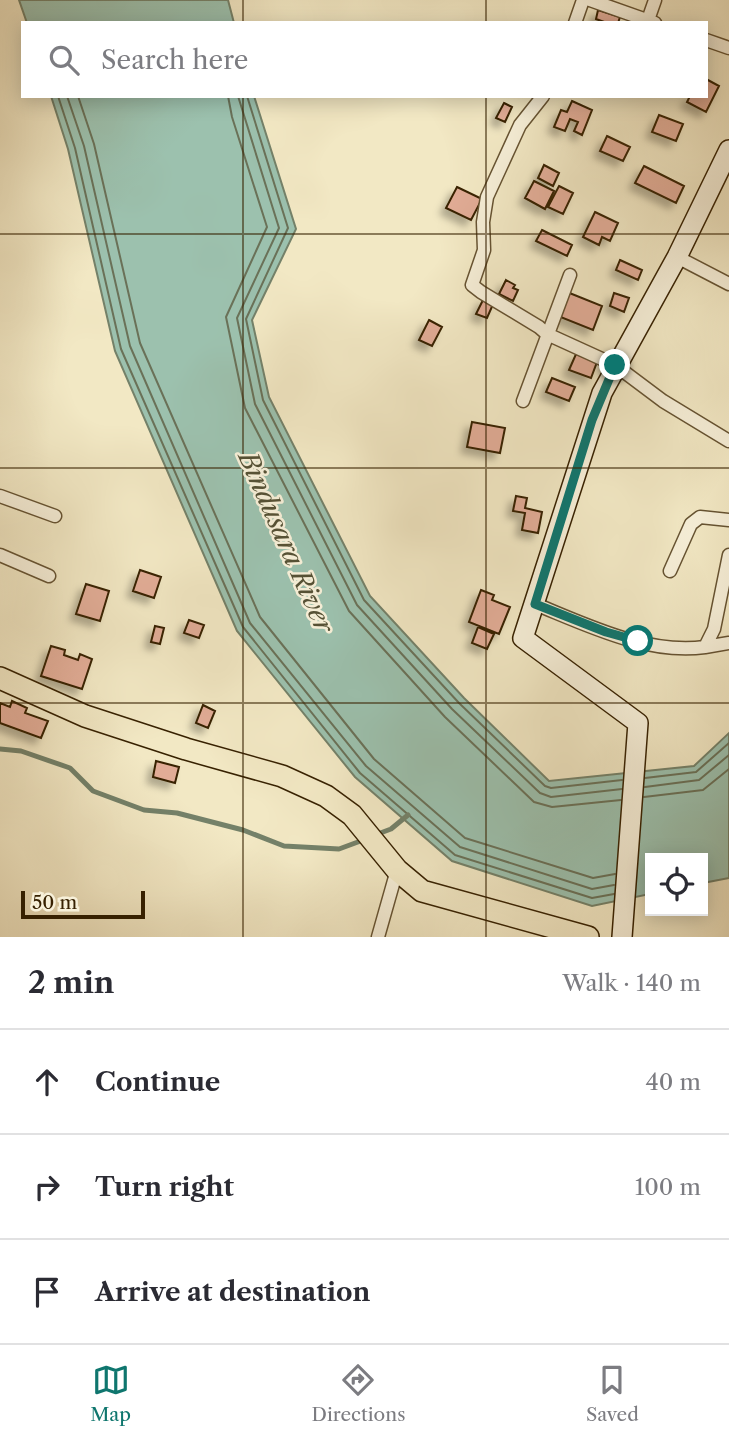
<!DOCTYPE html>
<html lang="en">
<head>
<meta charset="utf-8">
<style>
  body { margin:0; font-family:"Libre Caslon Text",serif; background:#f2f2f3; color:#2b2b33 }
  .controls { position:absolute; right:21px; bottom:21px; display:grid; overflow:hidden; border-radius:0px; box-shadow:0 4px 18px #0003 }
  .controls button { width:63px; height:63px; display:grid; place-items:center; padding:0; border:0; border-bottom:2px solid #e1e1e2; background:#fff; color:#2b2b33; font:35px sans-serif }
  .scale { position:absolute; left:21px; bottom:18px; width:124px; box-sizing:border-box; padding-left:7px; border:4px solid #372101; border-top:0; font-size:19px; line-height:24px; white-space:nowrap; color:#372101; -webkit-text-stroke:5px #f7f0d9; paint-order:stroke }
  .stop { position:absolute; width:21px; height:21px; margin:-16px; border:5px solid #0f766e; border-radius:50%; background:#fff }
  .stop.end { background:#0f766e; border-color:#fff; box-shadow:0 2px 7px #0008 }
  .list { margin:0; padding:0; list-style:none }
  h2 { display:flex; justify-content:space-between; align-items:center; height:91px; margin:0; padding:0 28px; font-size:30px }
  h2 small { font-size:23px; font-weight:400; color:#7c7c81 }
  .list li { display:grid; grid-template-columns:46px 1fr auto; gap:21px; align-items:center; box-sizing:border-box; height:105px; padding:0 28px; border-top:2px solid #e1e1e2 }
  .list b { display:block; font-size:26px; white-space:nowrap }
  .list em { font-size:23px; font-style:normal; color:#7c7c81 }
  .icon { flex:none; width:38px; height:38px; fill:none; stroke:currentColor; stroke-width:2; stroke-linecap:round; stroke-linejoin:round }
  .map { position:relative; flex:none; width:729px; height:937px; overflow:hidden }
  .search { position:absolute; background:#fff; box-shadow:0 4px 18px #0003; left:21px; right:21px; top:21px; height:77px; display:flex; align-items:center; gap:18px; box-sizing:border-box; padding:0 24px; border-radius:0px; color:#7c7c81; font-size:26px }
  .sheet { height:406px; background:#fff }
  nav { display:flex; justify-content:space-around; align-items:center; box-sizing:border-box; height:98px; border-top:2px solid #e1e1e2; background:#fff; font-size:19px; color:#7c7c81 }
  nav a { display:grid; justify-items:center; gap:4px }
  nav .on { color:#0f766e }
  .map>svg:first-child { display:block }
  .water { fill:#9cc1ae; stroke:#748169; stroke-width:2 }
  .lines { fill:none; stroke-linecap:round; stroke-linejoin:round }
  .shore { stroke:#6a7158; stroke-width:2 }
  .stream { stroke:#748169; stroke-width:5 }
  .building { fill:#e1ac96; stroke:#372101; stroke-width:2; filter:url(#shadow) }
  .street-casing { stroke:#665332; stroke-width:15 }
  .secondary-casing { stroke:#372101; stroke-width:22 }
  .primary-casing { stroke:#372101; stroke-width:24 }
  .street { stroke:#f7f0d9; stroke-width:12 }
  .secondary { stroke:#f7f0d9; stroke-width:19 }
  .primary { stroke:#f2e8c4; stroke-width:21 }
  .route { stroke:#0f766e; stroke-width:9 }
  .grid { fill:none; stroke:#372101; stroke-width:2; stroke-opacity:0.55 }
  .labels { text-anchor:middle; stroke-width:5; stroke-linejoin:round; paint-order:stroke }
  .water-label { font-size:26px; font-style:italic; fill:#555135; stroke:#f7f0d9 }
</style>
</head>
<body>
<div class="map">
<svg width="729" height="937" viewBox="0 0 729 937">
  <defs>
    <filter id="shadow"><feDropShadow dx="-6" dy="6" stdDeviation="3.5" flood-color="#0004"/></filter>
  </defs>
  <rect width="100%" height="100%" fill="#f2e8c4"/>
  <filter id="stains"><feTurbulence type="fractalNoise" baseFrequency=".00286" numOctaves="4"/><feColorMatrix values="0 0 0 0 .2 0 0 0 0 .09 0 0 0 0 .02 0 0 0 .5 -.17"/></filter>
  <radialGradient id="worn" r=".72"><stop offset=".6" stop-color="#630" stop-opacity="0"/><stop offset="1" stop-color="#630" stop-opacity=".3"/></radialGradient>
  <path class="water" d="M19,0H228L234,23H27Z
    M51,96H254L296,229L252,320L269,397L370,596L464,698L549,781L694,766L729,733V878L703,883V858H650V894L592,906L452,861L355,777L237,631L115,351L68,149Z"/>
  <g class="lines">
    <path class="shore" d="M58,96L75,148L121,349L243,627L360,773L455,855L592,898L614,894
      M67,96L84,146L130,346L250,623L366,766L460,847L592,889L614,885
      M78,96L94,144L140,343L260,617L374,759L465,838L593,878L615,874
      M228,96L232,117L267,227L226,317L245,408L349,611L445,717L534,802L552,807L621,800
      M238,96L279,228L237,318L255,404L357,605L452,709L540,793L551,797L622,789
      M247,96L288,228L246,319L263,400L364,600L459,703L545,786L551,788L622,780
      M645,778L696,772L729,743
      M645,787L699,780L729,755
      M644,797L703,790L729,769"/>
    <path class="stream" d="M0,749L21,751L70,768L93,791L144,810L177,813L243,830L284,846L339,849L366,839
      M375,835L391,829L408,815"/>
  </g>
  <path class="building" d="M598,10L620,17L618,23H607L596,19Z
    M706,79L719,86L706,112L687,102L690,96H706Z
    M572,101L592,110L582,135L574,131L578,122L570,119L565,131L554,127L561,110L567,112Z
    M504,103L512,107L505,122L496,118Z
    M659,115L683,124L676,141L652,132Z
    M607,136L630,147L623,161L600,151Z
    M544,165L559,173L553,186L538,178Z
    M644,166L684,186L676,203L635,183Z
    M534,181L554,191L545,209L525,198Z
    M559,186L573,193L563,214L548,207Z
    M457,187L482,199L471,220L446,208Z
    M595,212L618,223L610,241L602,237L599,245L583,237Z
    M542,230L572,245L567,256L536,241Z
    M620,260L642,270L638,280L616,270Z
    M506,280L515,285L513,288L518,290L513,301L499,294Z
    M567,292L602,306L593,330L558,316Z
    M614,293L629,298L624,312L610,306Z
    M484,298L494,302L487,318L476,314Z
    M429,320L442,327L432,346L419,340Z
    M576,354L597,362L591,378L569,370Z
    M552,378L575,387L569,401L546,392Z
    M472,422L505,428L500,453L467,447Z
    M516,496L527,498L525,508L542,512L538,533L522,530L525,513L513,511Z
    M140,570L161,577L154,598L133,591Z
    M86,584L109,591L100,621L76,614Z
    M481,590L494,595L492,600L510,607L499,634L469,622Z
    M189,620L204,625L199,638L184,633Z
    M155,626L164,628L160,644L151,642Z
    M478,627L494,634L487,649L472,643Z
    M51,646L65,650L64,655L78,660L80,654L92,659L82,689L41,676Z
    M12,701L27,708L25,713L48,721L41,738L0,723V703L10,707Z
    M203,705L215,711L208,728L196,723Z
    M156,761L179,767L175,783L153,777Z"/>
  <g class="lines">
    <defs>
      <path id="street" d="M590,0L655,23
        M648,20L655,0
        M575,23L583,0
        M706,40L729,48
        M543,96L520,125L487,197L483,222L484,250L472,285L481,292L539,327L547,334L615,365L663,401L729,441
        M677,257L729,284
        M523,401L570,275
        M0,496L55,516
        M0,555L49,576
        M670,571L691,524L700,517L729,520
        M535,604C587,625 647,655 705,647L714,629L729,555
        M705,647L729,643
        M378,937L397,870"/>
      <path id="secondary" d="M622,937L638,723L523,638L602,393L677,257L729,150"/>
      <path id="primary" d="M0,678L85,716L186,749L282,776L326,796L352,815L397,870L422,891L588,937"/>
    </defs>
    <use href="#street" class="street-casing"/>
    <use href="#secondary" class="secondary-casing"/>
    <use href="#primary" class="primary-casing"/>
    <use href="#street" class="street"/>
    <use href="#secondary" class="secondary"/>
    <use href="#primary" class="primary"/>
  </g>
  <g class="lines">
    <path class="route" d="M615,365L592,420L535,604L606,632L638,641"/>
  </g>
  <path class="grid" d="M243,0V23M486,0V23M243,96V937M486,96V937M0,234H729M0,468H729M0,703H729"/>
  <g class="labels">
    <g class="water-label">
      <text transform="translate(286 542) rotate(66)" y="9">Bindusara River</text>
    </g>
  </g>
  <rect width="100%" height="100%" filter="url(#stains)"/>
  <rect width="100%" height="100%" fill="url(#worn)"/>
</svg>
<div class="controls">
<button><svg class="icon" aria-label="locate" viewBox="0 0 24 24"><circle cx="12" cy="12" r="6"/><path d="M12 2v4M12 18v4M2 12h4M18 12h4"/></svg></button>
</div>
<div class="scale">50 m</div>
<div class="stop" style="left:638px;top:641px"></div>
<div class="stop end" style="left:615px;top:365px"></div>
<div class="search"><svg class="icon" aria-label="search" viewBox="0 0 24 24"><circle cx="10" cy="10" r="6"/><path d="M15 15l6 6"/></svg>Search here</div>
</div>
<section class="sheet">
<h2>2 min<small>Walk · 140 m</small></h2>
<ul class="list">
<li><svg class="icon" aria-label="ahead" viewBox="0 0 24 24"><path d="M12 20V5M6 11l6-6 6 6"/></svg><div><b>Continue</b></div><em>40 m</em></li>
<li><svg class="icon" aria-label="right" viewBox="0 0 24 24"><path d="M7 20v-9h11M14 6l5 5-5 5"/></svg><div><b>Turn right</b></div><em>100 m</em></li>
<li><svg class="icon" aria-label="arrive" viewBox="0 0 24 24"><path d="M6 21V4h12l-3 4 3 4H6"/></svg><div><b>Arrive at destination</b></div></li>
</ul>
</section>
<nav>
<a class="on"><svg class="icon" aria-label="map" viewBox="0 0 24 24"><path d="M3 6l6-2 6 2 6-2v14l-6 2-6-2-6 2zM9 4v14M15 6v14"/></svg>Map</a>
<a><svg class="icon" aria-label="directions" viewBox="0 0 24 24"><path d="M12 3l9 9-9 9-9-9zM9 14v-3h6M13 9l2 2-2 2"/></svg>Directions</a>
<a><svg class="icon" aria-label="saved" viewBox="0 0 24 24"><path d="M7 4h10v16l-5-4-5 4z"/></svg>Saved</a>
</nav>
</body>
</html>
